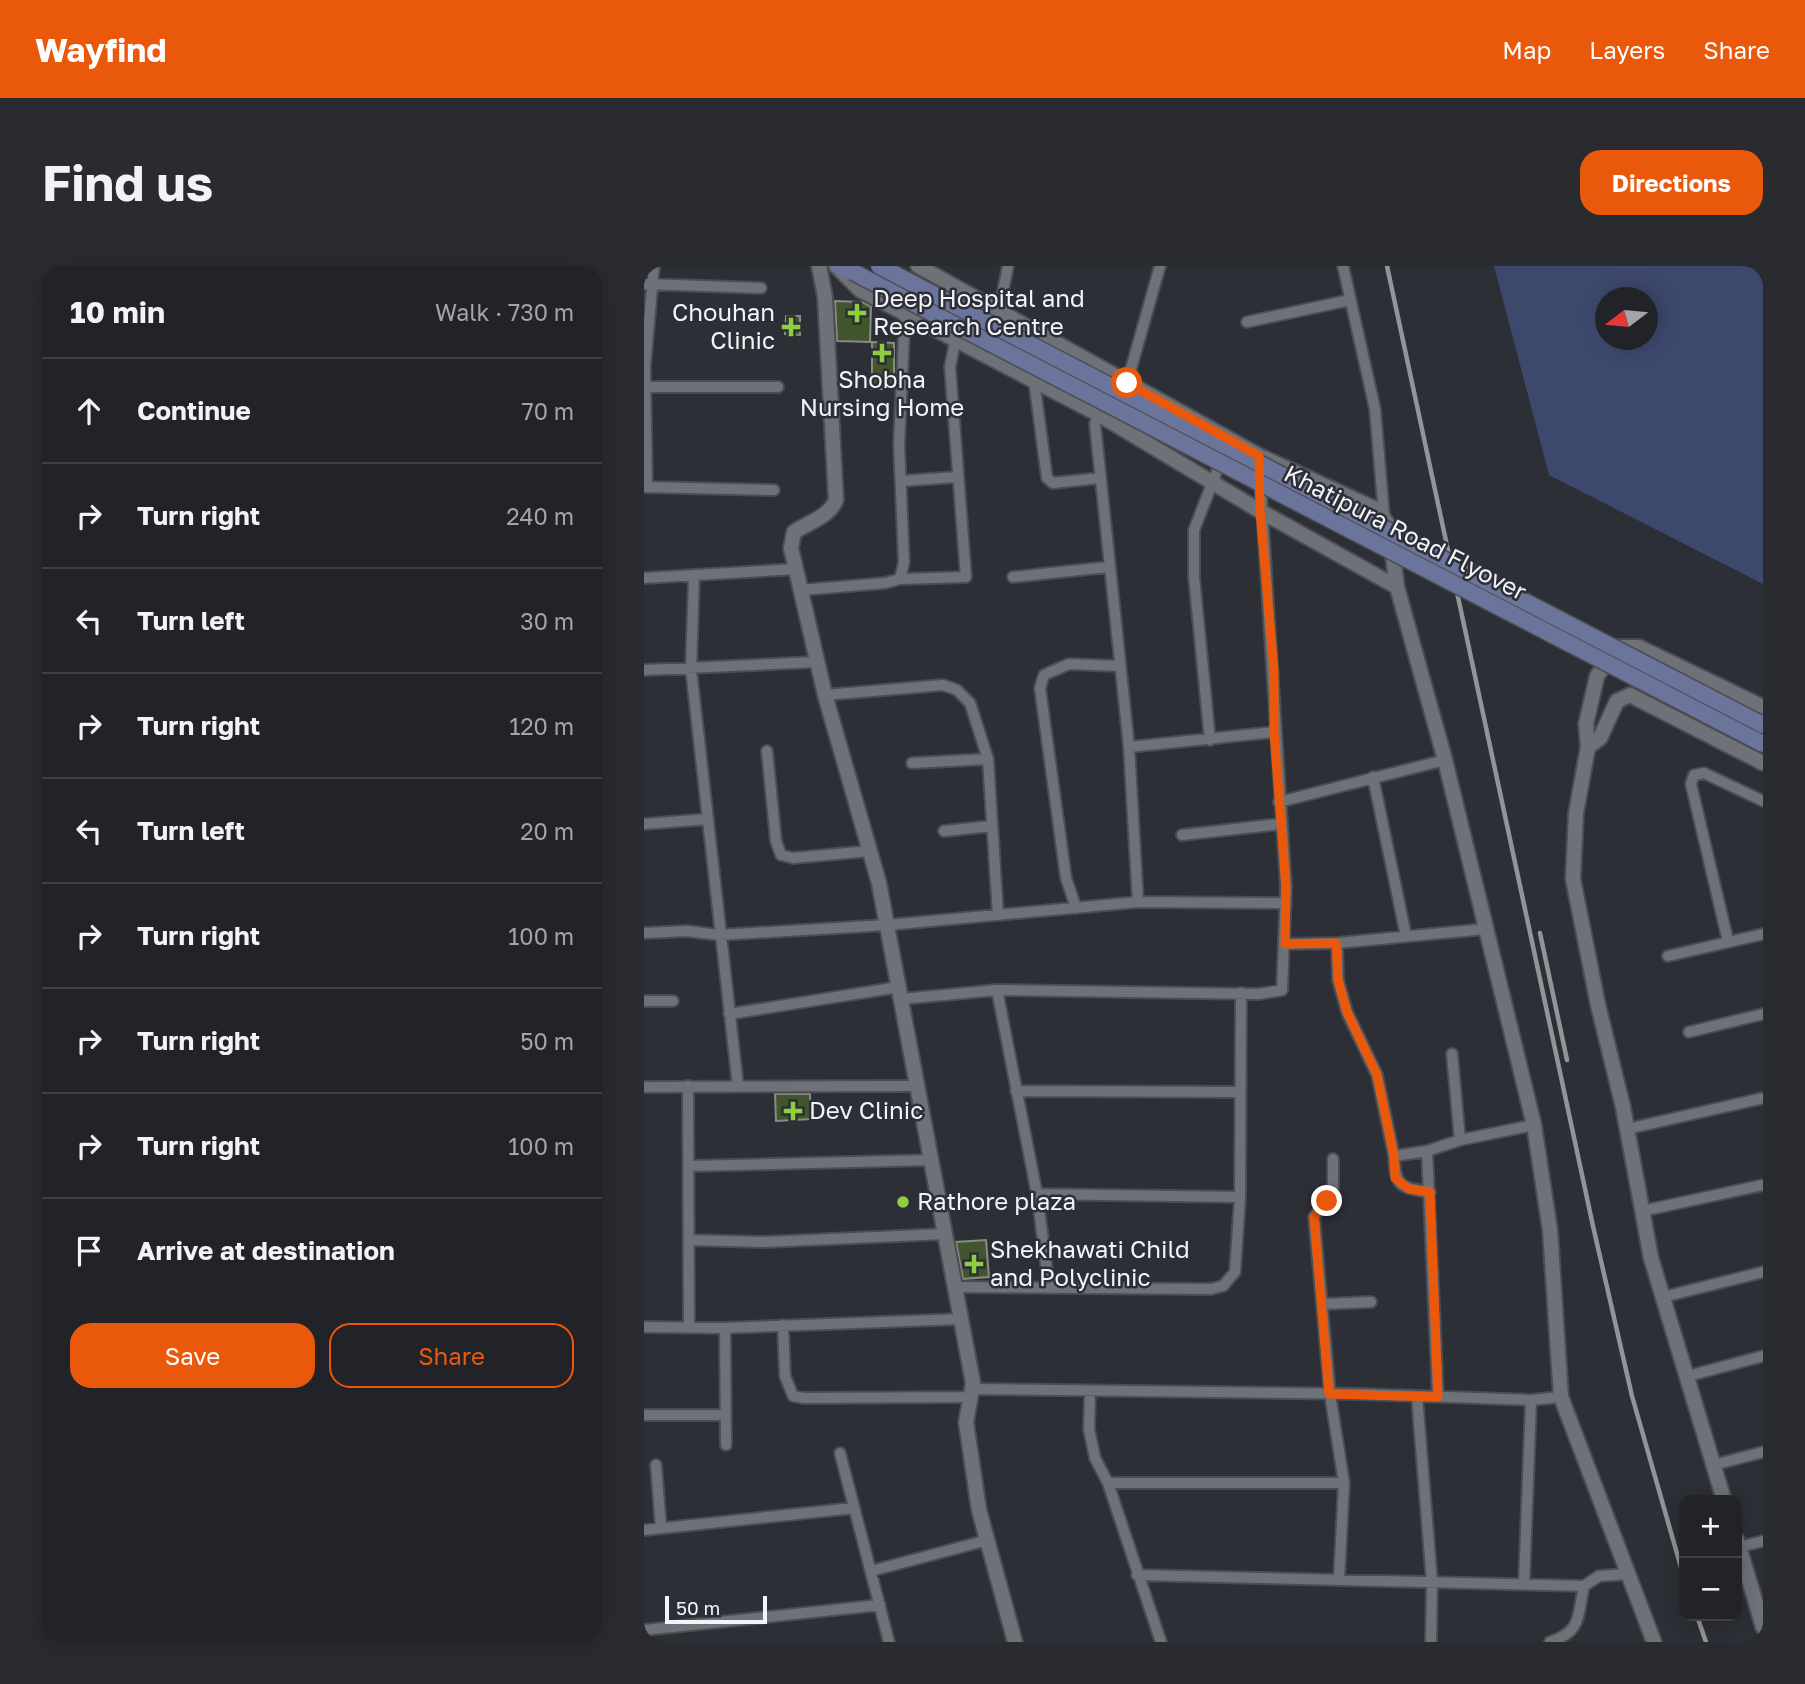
<!DOCTYPE html>
<html lang="en">
<head>
<meta charset="utf-8">
<style>
  body { margin:0; font-family:"Golos Text",sans-serif; background:#2a2b30; color:#f1f3f6 }
  .controls { position:absolute; right:21px; bottom:21px; display:grid; overflow:hidden; border-radius:14px; box-shadow:0 4px 18px #0003 }
  .controls button { width:63px; height:63px; display:grid; place-items:center; padding:0; border:0; border-bottom:2px solid #3f4045; background:#222328; color:#f1f3f6; font:35px sans-serif }
  .compass { position:absolute; left:951px; top:21px; width:63px; height:63px; border-radius:50%; background:#222328; box-shadow:0 4px 18px #0003; rotate:254deg }
  .scale { position:absolute; left:21px; bottom:18px; width:102px; box-sizing:border-box; padding-left:7px; border:4px solid #f3f4f9; border-top:0; font-size:19px; line-height:24px; white-space:nowrap; color:#f3f4f9; -webkit-text-stroke:5px #2d2f36; paint-order:stroke }
  .stop { position:absolute; width:21px; height:21px; margin:-16px; border:5px solid #ea580c; border-radius:50%; background:#fff }
  .stop.end { background:#ea580c; border-color:#fff; box-shadow:0 2px 7px #0008 }
  .list { margin:0; padding:0; list-style:none }
  h2 { display:flex; justify-content:space-between; align-items:center; height:91px; margin:0; padding:0 28px; font-size:30px }
  h2 small { font-size:23px; font-weight:400; color:#a2a4a8 }
  .list li { display:grid; grid-template-columns:46px 1fr auto; gap:21px; align-items:center; box-sizing:border-box; height:105px; padding:0 28px; border-top:2px solid #3f4045 }
  .list b { display:block; font-size:26px; white-space:nowrap }
  .list em { font-size:23px; font-style:normal; color:#a2a4a8 }
  .actions { display:flex; gap:14px; padding:21px 28px }
  .actions a { flex:1; padding:16px 0; border:2px solid #ea580c; border-radius:21px; text-align:center; font-size:24px; color:#ea580c }
  .actions .main { background:#ea580c; color:#fff }
  .icon { flex:none; width:38px; height:38px; fill:none; stroke:currentColor; stroke-width:2; stroke-linecap:round; stroke-linejoin:round }
  .map { position:relative; flex:none; width:1119px; height:1376px; overflow:hidden; border-radius:21px }
  header { display:flex; align-items:center; gap:42px; box-sizing:border-box; height:98px; padding:0 35px; background:#ea580c; color:#fff }
  header strong { font-size:33px }
  nav { display:flex; gap:38px; margin-inline-start:auto; font-size:24px }
  .intro { display:flex; align-items:center; justify-content:space-between; box-sizing:border-box; height:168px; padding:0 42px }
  h1 { margin:0; font-size:49px }
  .button { padding:18px 32px; border-radius:21px; background:#ea580c; color:#fff; font-size:24px; font-weight:700 }
  main { display:flex; gap:42px; padding:0 42px }
  aside { flex:1; background:#222328; border-radius:21px; box-shadow:0 4px 18px #0003 }
  .map>svg:first-child { display:block }
  .green { fill:#3d486d; fill-rule:evenodd }
  .building { fill:#42562e; stroke:#878b84; stroke-width:2 }
  .lines { fill:none; stroke-linecap:round; stroke-linejoin:round }
  .minor-casing { stroke:#4b4d52; stroke-width:14 }
  .tertiary-casing { stroke:#4b4d52; stroke-width:18 }
  .secondary-casing { stroke:#4b4d52; stroke-width:19 }
  .minor { stroke:#6e7178; stroke-width:10 }
  .tertiary { stroke:#6e7178; stroke-width:14 }
  .secondary { stroke:#6b749a; stroke-width:16 }
  .rail { stroke:#93949a; stroke-width:4.5 }
  .secondary-bridge-casing { stroke:#4b4d52; stroke-width:19; stroke-linecap:butt }
  .secondary-bridge { stroke:#6b749a; stroke-width:16 }
  .route { stroke:#ea580c; stroke-width:9 }
  .poi-dot { fill:#8fcd42; stroke:#2d2f36; stroke-width:2.5 }
  .labels { text-anchor:middle; stroke-width:5; stroke-linejoin:round; paint-order:stroke }
  .poi-label { font-size:24px; fill:#f3f4f9; stroke:#2d2f36; text-anchor:start }
  .street-label { font-size:24px; fill:#f3f4f9; stroke:#2d2f36 }
</style>
</head>
<body>
<header>
<strong>Wayfind</strong>
<nav><a>Map</a><a>Layers</a><a>Share</a></nav>
</header>
<div class="intro"><h1>Find us</h1><a class="button">Directions</a></div>
<main>
<aside>
<h2>10 min<small>Walk · 730 m</small></h2>
<ul class="list">
<li><svg class="icon" aria-label="ahead" viewBox="0 0 24 24"><path d="M12 20V5M6 11l6-6 6 6"/></svg><div><b>Continue</b></div><em>70 m</em></li>
<li><svg class="icon" aria-label="right" viewBox="0 0 24 24"><path d="M7 20v-9h11M14 6l5 5-5 5"/></svg><div><b>Turn right</b></div><em>240 m</em></li>
<li><svg class="icon" aria-label="left" viewBox="0 0 24 24"><path d="M17 20v-9H6M10 6l-5 5 5 5"/></svg><div><b>Turn left</b></div><em>30 m</em></li>
<li><svg class="icon" aria-label="right" viewBox="0 0 24 24"><path d="M7 20v-9h11M14 6l5 5-5 5"/></svg><div><b>Turn right</b></div><em>120 m</em></li>
<li><svg class="icon" aria-label="left" viewBox="0 0 24 24"><path d="M17 20v-9H6M10 6l-5 5 5 5"/></svg><div><b>Turn left</b></div><em>20 m</em></li>
<li><svg class="icon" aria-label="right" viewBox="0 0 24 24"><path d="M7 20v-9h11M14 6l5 5-5 5"/></svg><div><b>Turn right</b></div><em>100 m</em></li>
<li><svg class="icon" aria-label="right" viewBox="0 0 24 24"><path d="M7 20v-9h11M14 6l5 5-5 5"/></svg><div><b>Turn right</b></div><em>50 m</em></li>
<li><svg class="icon" aria-label="right" viewBox="0 0 24 24"><path d="M7 20v-9h11M14 6l5 5-5 5"/></svg><div><b>Turn right</b></div><em>100 m</em></li>
<li><svg class="icon" aria-label="arrive" viewBox="0 0 24 24"><path d="M6 21V4h12l-3 4 3 4H6"/></svg><div><b>Arrive at destination</b></div></li>
</ul>
<div class="actions"><a class="main">Save</a><a>Share</a></div>
</aside>
<div class="map">
<svg width="1119" height="1376" viewBox="0 0 1119 1376">
  <rect width="100%" height="100%" fill="#2d2f36"/>
  <path class="green" d="M850,0H1119V318L905,209ZM961,32H1003V74H961Z"/>
  <path class="building" d="M191,35L218,36L227,41L226,76L193,75Z
    M142,50H156V69L141,68Z
    M228,76L250,77V123H228Z
    M131,828H166L167,853L132,855Z
    M342,974L345,1011L319,1013L312,976Z"/>
  <g class="lines">
    <defs>
      <path id="minor" d="M699,0L731,143L740,249
        M0,18L117,22
        M355,45L364,0
        M603,56L706,34
        M390,114L403,212L409,217L456,212
        M483,117L516,0
        M0,121H134
        M454,148L451,158L485,481L494,636
        M257,215L313,211
        M0,221L130,224
        M3,221L1,100L10,0
        M50,311L47,403L94,820
        M369,311L464,301
        M0,312L153,303
        M256,313L322,311L306,101L311,76
        M157,324L241,317L256,313L260,296L255,179L261,47
        M0,404L172,396
        M181,429L299,419L313,424L326,437L344,493L354,649
        M566,474L550,311V264L578,192
        M485,481L630,466
        M123,485L132,575L137,589L149,592L226,585
        M268,497L344,493
        M729,511L762,670
        M635,536L801,494
        M0,558L64,553
        M300,565L348,560
        M538,569L636,558
        M432,642L422,612L396,422L400,409L425,398L475,400
        M0,667L43,665L75,669L243,659L494,636L642,637
        M1084,675L1047,518L1050,509L1060,507L1119,535
        M693,677L694,714L703,746L733,809L750,890L783,885L816,874L890,859
        M641,678L693,677L841,663
        M1024,690L1119,668
        M353,724L393,928L405,1020
        M257,733L353,724L615,728L638,724L642,621L616,211
        M0,735H29
        M85,748L255,721
        M1045,766L1119,748
        M808,788L816,874
        M44,820L45,1062
        M0,821L273,820
        M372,825L596,826
        M983,863L1119,832
        M783,885L794,1131
        M750,890C751,921 757,922 786,926
        M689,893V922L670,951L686,1128L700,1217L695,1314
        M45,900L287,894
        M393,928L596,931
        M998,945L1119,919
        M45,974L120,976L300,968
        M310,1021L567,1023L579,1020L591,1006L596,931L597,727
        M1019,1031L1119,1006
        M679,1038L727,1036
        M139,1059L141,1110L149,1130L159,1132L327,1131
        M0,1061L81,1062L82,1179
        M81,1062L317,1053
        M1044,1110L1119,1090
        M329,1123L718,1128L887,1134L917,1131
        M446,1126L445,1163L451,1192L464,1217L517,1376
        M773,1131L788,1316L787,1376
        M0,1149H80
        M196,1187L245,1376
        M12,1199L17,1262
        M1069,1199L1119,1186
        M464,1217H700
        M0,1264L210,1242
        M1095,1281L1119,1275
        M227,1305L344,1274
        M493,1309L940,1320
        M880,1318L887,1134
        M0,1364L236,1339
        M906,1376C939,1365 933,1349 940,1320L955,1310L985,1308"/>
      <path id="tertiary" d="M175,0L181,31L192,234C185,251 165,256 150,266L147,282L181,429L235,617L329,1117L322,1156L335,1244L371,1376
        M192,0L216,24L454,148L616,245L753,321
        M274,0L616,190L734,244L745,260L753,321L801,494L890,859L906,964L917,1131L1010,1376
        M944,481L956,472L973,435L986,429L1119,497
        M1080,1234L1007,992L979,841L954,739L929,613L932,547L944,481L942,458L953,410L974,381H995L1119,441
        M1093,1274L1119,1361"/>
      <path id="secondary" d="M196,0L209,6"/>
    </defs>
    <use href="#minor" class="minor-casing"/>
    <use href="#tertiary" class="tertiary-casing"/>
    <use href="#secondary" class="secondary-casing"/>
    <use href="#minor" class="minor"/>
    <use href="#tertiary" class="tertiary"/>
    <use href="#secondary" class="secondary"/>
    <path class="rail" d="M743,0L949,960L988,1130L1040,1312
      M896,667L923,794
      M1053,1350L1062,1376"/>
    <defs>
      <path id="secondary-bridge" d="M235,0L1119,459
        M209,6L1119,478"/>
    </defs>
    <use href="#secondary-bridge" class="secondary-bridge-casing"/>
    <use href="#secondary-bridge" class="secondary-bridge"/>
  </g>
  <g class="lines">
    <path class="route" d="M483,117L615,190L616,245L630,404V466L642,621L641,678L692,677L694,714L703,746L733,809L750,890L751,912L765,923L786,926L794,1131L685,1128L670,951L683,935"/>
  </g>
  <g class="poi-dot">
    <path d="M209.5 36.5h7v7h7v7h-7v7h-7v-7h-7v-7h7z"/>
    <path d="M143.5 50.5h7v7h7v7h-7v7h-7v-7h-7v-7h7z"/>
    <path d="M234.5 76.5h7v7h7v7h-7v7h-7v-7h-7v-7h7z"/>
    <path d="M145.5 834.5h7v7h7v7h-7v7h-7v-7h-7v-7h7z"/>
    <circle cx="259" cy="936" r="7"/>
    <path d="M326.5 987.5h7v7h7v7h-7v7h-7v-7h-7v-7h7z"/>
  </g>
  <g class="labels">
    <g class="poi-label">
      <text x="229" y="41">Deep Hospital and<tspan x="229" dy="28">Research Centre</tspan></text>
      <text x="131" y="55" text-anchor="end">Chouhan<tspan x="131" dy="28">Clinic</tspan></text>
      <text x="238" y="122" text-anchor="middle">Shobha<tspan x="238" dy="28">Nursing Home</tspan></text>
      <text x="165" y="853">Dev Clinic</text>
      <text x="273" y="944">Rathore plaza</text>
      <text x="346" y="992">Shekhawati Child<tspan x="346" dy="28">and Polyclinic</tspan></text>
    </g>
    <g class="street-label">
      <text transform="translate(761 267) rotate(27)" y="8">Khatipura Road Flyover</text>
    </g>
  </g>
</svg>
<div class="controls">
<button>+</button>
<button>−</button>
</div>
<svg class="compass" viewBox="-18 -18 36 36"><path d="M0-13l5 13h-10z" fill="#e53935"/><path d="M0 13l5-13h-10z" fill="#a2a4a8"/></svg>
<div class="scale">50 m</div>
<div class="stop" style="left:483px;top:117px"></div>
<div class="stop end" style="left:683px;top:935px"></div>
</div>
</main>
</body>
</html>
